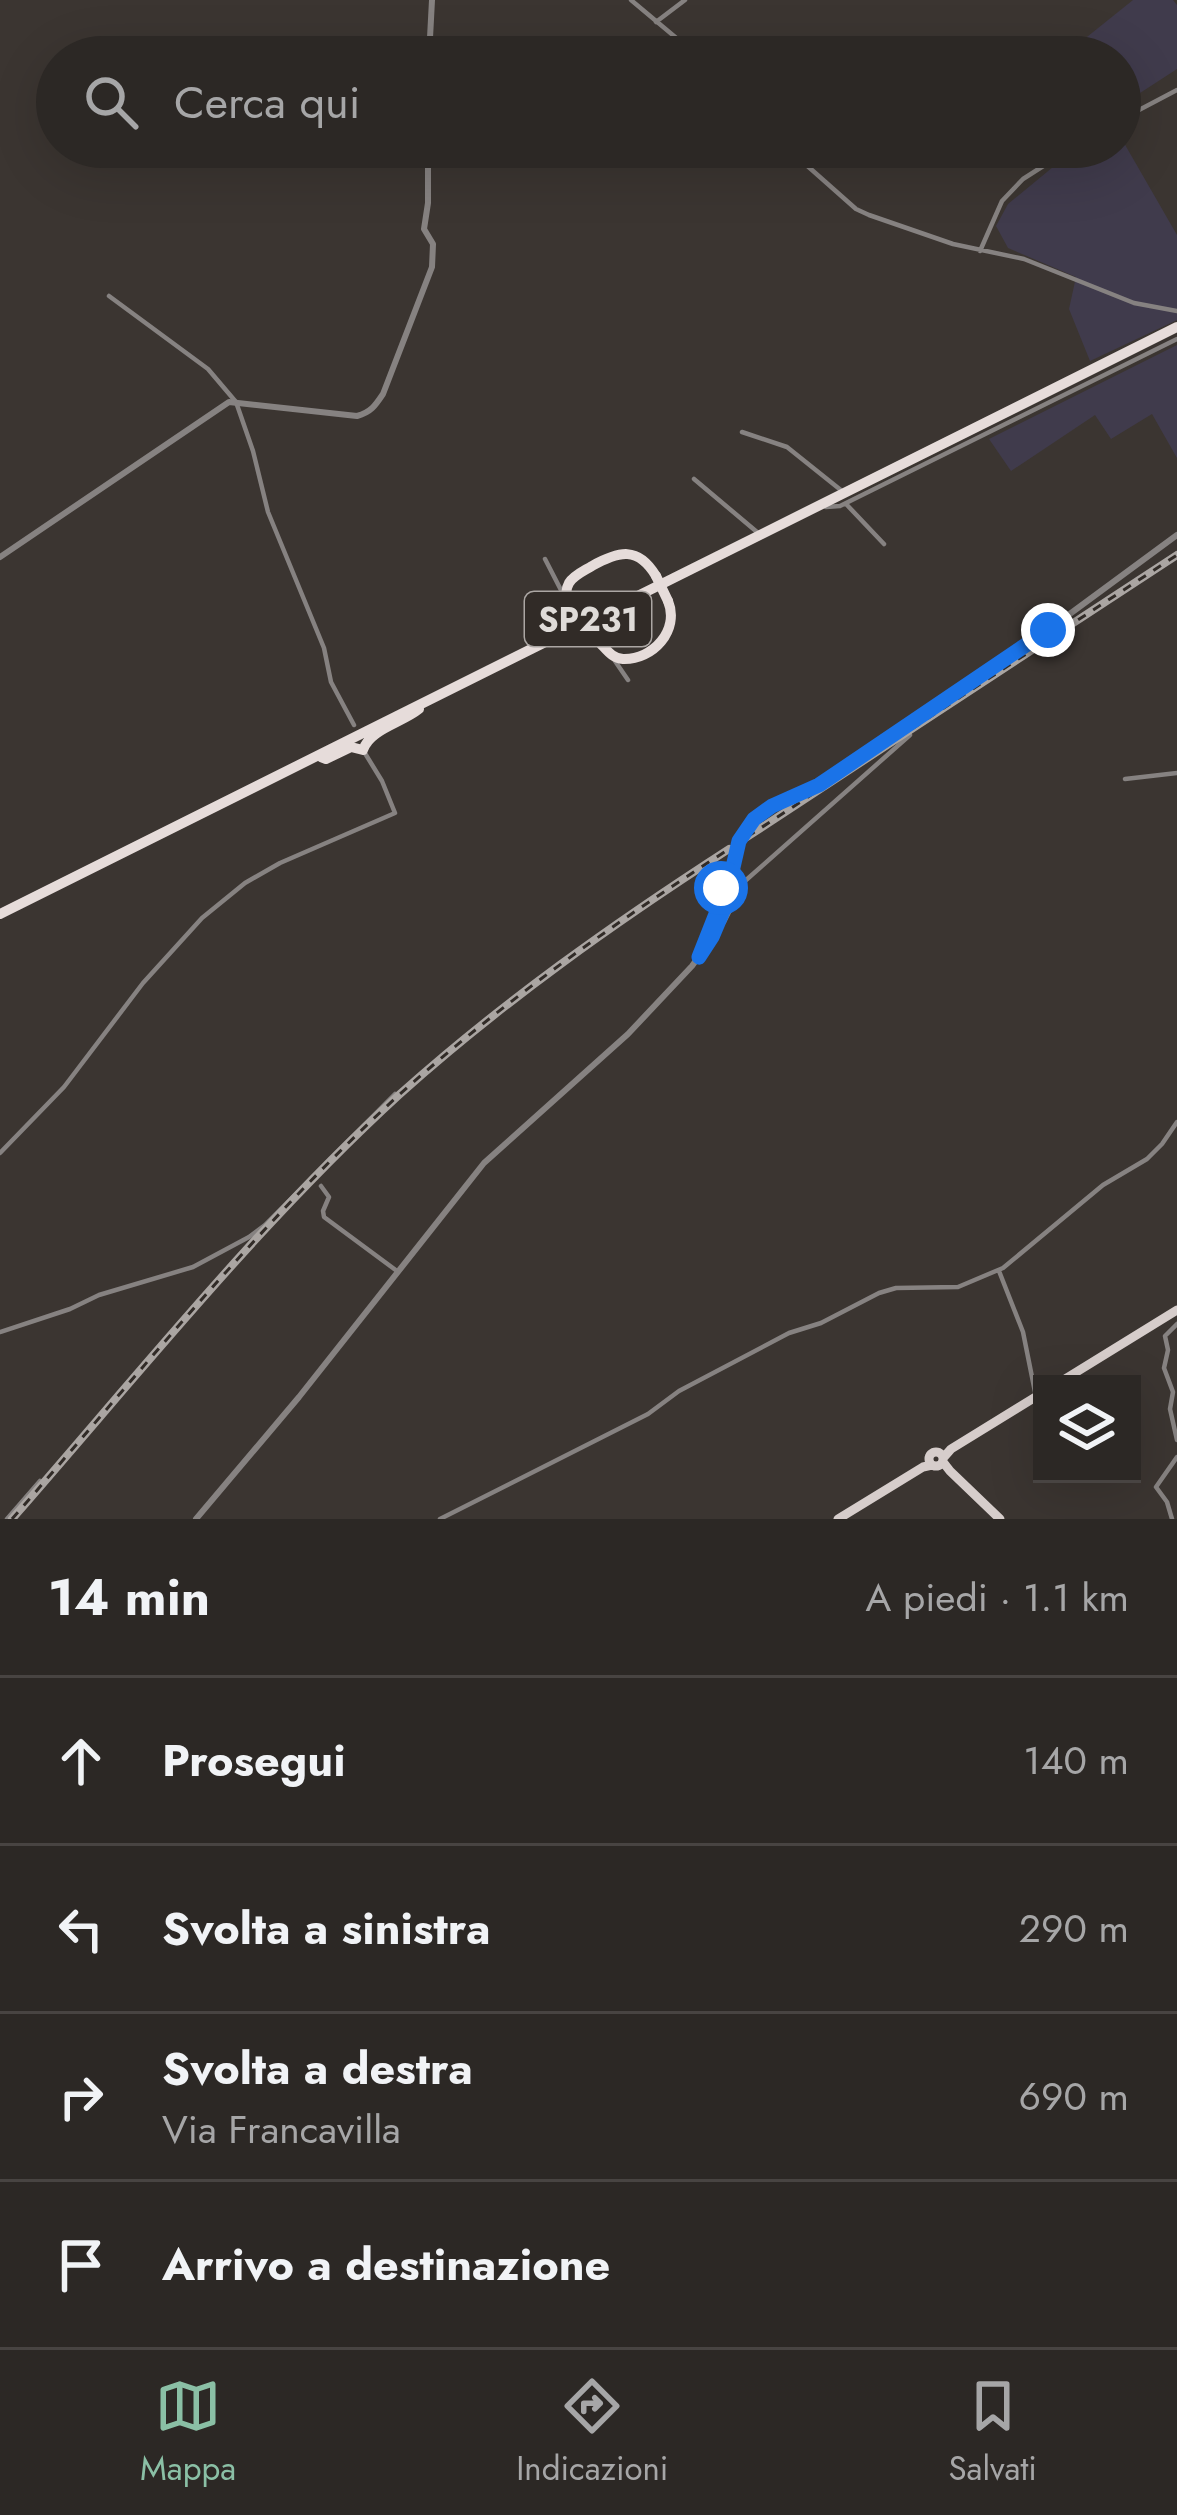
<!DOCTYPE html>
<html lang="it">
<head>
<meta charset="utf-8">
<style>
  body { margin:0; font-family:Jost,sans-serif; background:#34302d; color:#f1f3f6 }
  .controls { position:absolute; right:36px; bottom:36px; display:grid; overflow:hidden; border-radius:0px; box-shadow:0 12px 48px #0002 }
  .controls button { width:108px; height:108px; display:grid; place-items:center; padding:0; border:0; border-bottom:3px solid #484442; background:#2c2825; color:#f1f3f6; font:60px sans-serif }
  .stop { position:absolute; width:36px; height:36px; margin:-27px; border:9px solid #1a73e8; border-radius:50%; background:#fff }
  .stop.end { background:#1a73e8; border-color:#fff; box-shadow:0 3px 12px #0008 }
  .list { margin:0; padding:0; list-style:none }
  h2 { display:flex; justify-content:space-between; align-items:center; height:156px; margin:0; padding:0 48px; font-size:51px }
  h2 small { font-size:39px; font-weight:400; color:#a6a6a7 }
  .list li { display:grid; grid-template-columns:78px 1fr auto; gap:36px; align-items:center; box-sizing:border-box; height:168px; padding:0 48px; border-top:3px solid #484442 }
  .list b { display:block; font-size:45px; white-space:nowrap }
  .list p { margin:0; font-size:39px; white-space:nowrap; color:#a6a6a7 }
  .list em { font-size:39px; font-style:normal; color:#a6a6a7 }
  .icon { flex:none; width:66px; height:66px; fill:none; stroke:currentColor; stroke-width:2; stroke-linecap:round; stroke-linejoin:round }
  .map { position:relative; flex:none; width:1177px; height:1519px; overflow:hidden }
  .search { position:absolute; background:#2c2825; box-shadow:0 12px 48px #0002; left:36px; right:36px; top:36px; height:132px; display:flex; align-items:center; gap:30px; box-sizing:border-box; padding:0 42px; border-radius:66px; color:#a6a6a7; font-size:45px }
  .sheet { height:828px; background:#2c2825 }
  nav { display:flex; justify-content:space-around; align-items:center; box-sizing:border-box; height:168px; border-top:3px solid #484442; background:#2c2825; font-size:33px; color:#a6a6a7 }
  nav a { display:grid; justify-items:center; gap:6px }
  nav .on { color:#8abfa5 }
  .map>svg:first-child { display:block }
  .industrial { fill:#403b4c }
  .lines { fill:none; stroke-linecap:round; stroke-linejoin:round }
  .minor { stroke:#868281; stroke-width:4.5 }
  .tertiary { stroke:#868281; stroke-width:6 }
  .primary { stroke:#d6cdcb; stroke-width:9 }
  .trunk { stroke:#e6dcda; stroke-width:10 }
  .rail-casing { stroke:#aaa5a2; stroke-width:8 }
  .rail { stroke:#312b27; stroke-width:3; stroke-dasharray:9; stroke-linecap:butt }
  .trunk-bridge { stroke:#e6dcda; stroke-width:10 }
  .route { stroke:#1a73e8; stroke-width:15 }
  .labels { text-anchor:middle; stroke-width:9; stroke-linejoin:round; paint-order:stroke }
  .shield { fill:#312b27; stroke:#aba6a3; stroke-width:3 }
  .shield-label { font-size:33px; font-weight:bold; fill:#dfdbd8 }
</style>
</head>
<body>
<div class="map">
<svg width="1177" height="1519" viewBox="0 0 1177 1519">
  <rect width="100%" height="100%" fill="#3b3531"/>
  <path class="industrial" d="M1133,0H1173L1177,5V69L1120,106V57H1062Z
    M1120,136L1177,235V320L1090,361L1069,309L1076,277L1008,248L996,226L1008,204L1053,167L1091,147H1120Z
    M1177,345V458L1152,414L1111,439L1095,415L1011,471L989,439Z"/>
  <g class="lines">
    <path class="minor" d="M631,0L699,57
      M656,22L685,0
      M1120,120L1177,90
      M786,147L856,209L869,215L953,244L1024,259L1134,303L1177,311
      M980,251L1002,201L1023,179L1073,147
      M109,296L208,369L236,402L253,451L268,512L324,648L331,682L354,725
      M742,432L787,447L842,491
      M694,479L757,532
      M847,505L884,544
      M826,507L840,506L1177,339
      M545,559L562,592
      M615,661L628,680
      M1125,779L1177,773
      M714,934L724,922L745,881L910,735
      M701,948L716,914L722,881L728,878
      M0,1153L64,1087L143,983L202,918L245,883L280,863L395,813L382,781L363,750
      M321,1186L329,1197L323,1211L324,1217L397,1271
      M999,1271L1023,1332L1036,1397
      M1177,1324L1165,1336L1168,1350L1164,1368L1173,1392L1170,1409L1177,1440
      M0,1332L70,1309L99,1295L193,1267L249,1237L265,1225L395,1094
      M7,1519L40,1481
      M440,1519L648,1414L679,1391L789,1333L821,1323L879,1293L896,1288L958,1287L1003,1268L1103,1185L1147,1159L1162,1144L1177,1122
      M1172,1519L1167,1502L1156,1487L1177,1457"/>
    <path class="tertiary" d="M429,57L432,0
      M0,557L229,402L357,416C371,412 375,406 383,394L432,267L433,244L424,229L428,203V147
      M196,1519L299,1397L484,1163L628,1034L692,966L707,945L719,921L739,841L754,819L772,806L819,785L900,732L1048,630L1177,535"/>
    <path class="primary" d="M1057,1384L1177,1310
      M929 1459a7 7 0 1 1 14 0a7 7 0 1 1-14 0Z
      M944,1457L951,1449L1042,1393
      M943,1462L950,1471L1000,1519
      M838,1519L923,1467L932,1465"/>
    <path class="trunk" d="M565,629C574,609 561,597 569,583C574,575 584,571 592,566C619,551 638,546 656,576
      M564,637C573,637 583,633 592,637C604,643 608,658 623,659C653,660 680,630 668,601
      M604,646C598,618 624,613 643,598
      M321,757L326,759L351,747L363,750C370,729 402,723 419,709
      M0,914L1177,327"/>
    <defs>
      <path id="rail" d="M747,837L1177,555
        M12,1519C138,1375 259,1223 400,1094C504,1001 613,924 729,849"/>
    </defs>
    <use href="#rail" class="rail-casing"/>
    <use href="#rail" class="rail"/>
    <path class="trunk-bridge" d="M656,576L668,601"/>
  </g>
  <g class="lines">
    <path class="route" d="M721,888L716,914L699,957L712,937L723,911L739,841L754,819L772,806L819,785L1048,630"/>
  </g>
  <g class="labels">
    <rect class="shield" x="525" y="592" width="126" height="54" rx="9"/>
    <g class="shield-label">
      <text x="588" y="631">SP231</text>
    </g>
  </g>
</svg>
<div class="controls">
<button><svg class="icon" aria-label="layers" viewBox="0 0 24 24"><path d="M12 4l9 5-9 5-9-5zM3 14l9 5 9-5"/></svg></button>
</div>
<div class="stop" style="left:721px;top:888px"></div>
<div class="stop end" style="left:1048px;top:630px"></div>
<div class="search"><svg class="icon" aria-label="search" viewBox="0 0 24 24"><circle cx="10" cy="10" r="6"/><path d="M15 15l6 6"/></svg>Cerca qui</div>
</div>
<section class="sheet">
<h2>14 min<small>A piedi · 1.1 km</small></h2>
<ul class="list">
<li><svg class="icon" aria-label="ahead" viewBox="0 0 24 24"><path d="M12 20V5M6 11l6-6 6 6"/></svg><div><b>Prosegui</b></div><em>140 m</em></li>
<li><svg class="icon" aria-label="left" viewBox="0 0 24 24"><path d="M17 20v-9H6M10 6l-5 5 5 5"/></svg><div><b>Svolta a sinistra</b></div><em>290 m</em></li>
<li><svg class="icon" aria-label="right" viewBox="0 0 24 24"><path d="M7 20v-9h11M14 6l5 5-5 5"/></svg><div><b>Svolta a destra</b><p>Via Francavilla</p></div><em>690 m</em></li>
<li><svg class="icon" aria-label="arrive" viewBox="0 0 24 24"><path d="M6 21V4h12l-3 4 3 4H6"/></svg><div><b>Arrivo a destinazione</b></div></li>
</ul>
</section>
<nav>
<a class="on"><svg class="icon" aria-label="map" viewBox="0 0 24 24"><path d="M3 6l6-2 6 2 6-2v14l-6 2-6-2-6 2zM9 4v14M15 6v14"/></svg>Mappa</a>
<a><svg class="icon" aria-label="directions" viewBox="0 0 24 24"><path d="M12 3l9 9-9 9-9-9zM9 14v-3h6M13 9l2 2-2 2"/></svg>Indicazioni</a>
<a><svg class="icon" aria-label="saved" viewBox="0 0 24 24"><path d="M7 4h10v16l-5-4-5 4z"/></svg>Salvati</a>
</nav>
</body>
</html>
